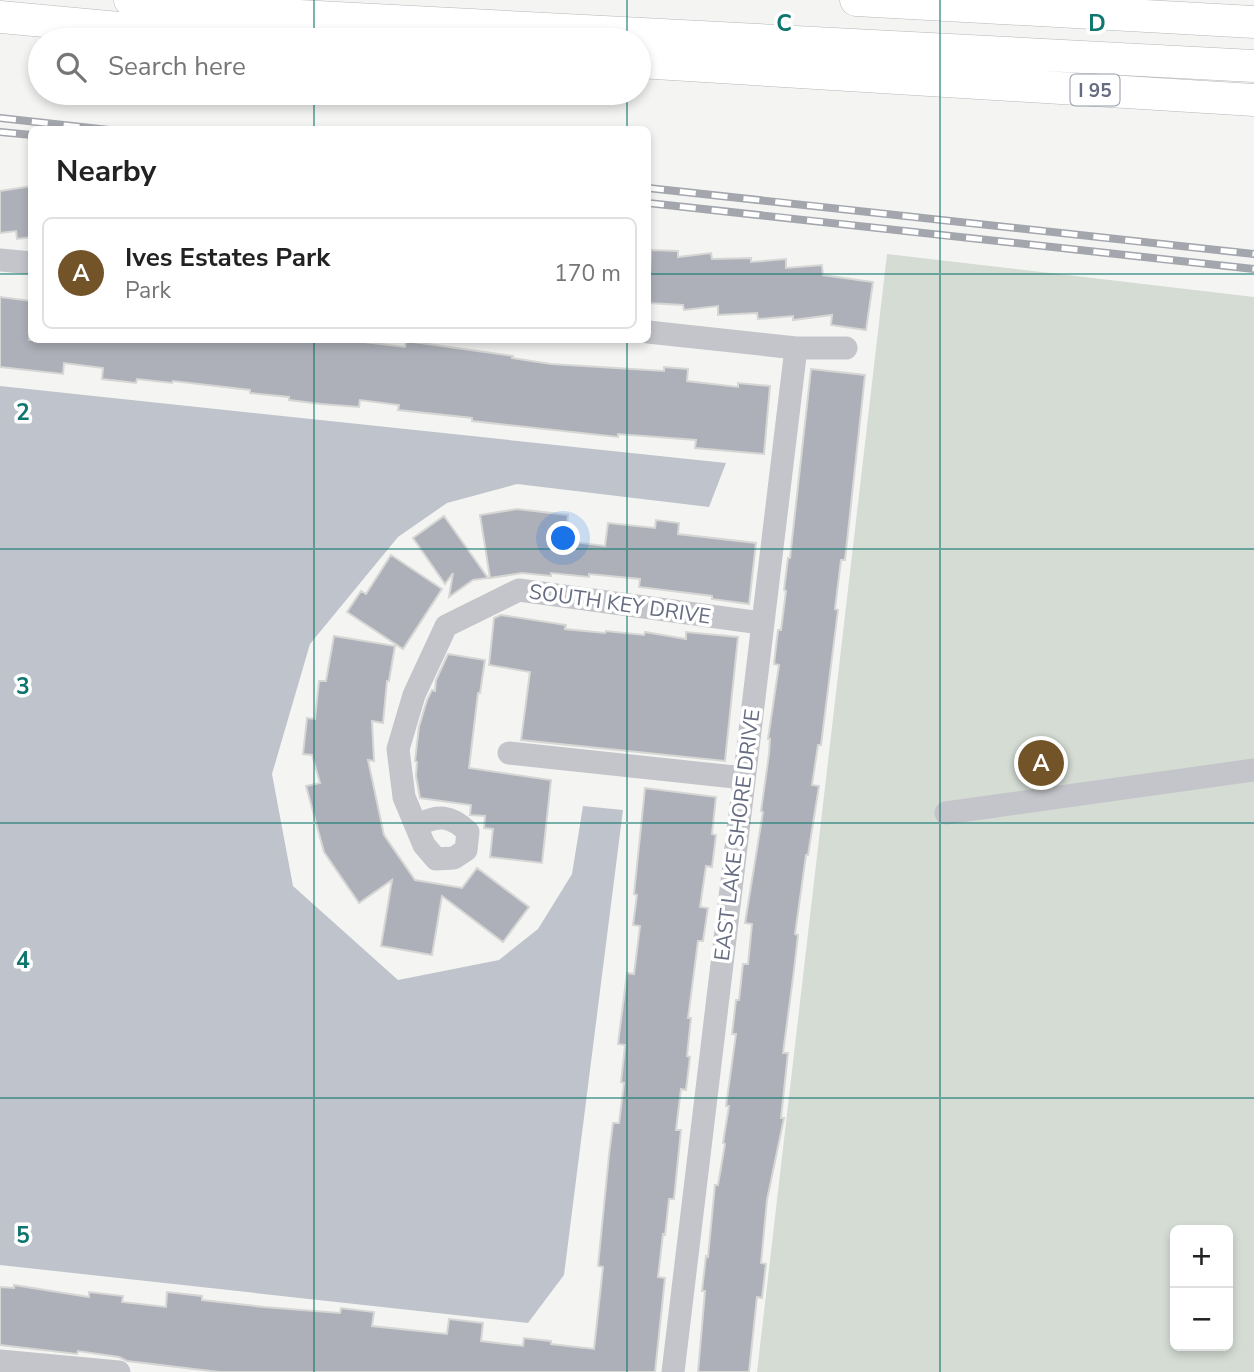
<!DOCTYPE html>
<html lang="en">
<head>
<meta charset="utf-8">
<style>
  body { margin:0; font-family:"Nunito Sans",sans-serif; background:#f2f2f2; color:#222 }
  .controls { position:absolute; right:21px; bottom:21px; display:grid; overflow:hidden; border-radius:10px; box-shadow:0 4px 10px #0003 }
  .controls button { width:63px; height:63px; display:grid; place-items:center; padding:0; border:0; border-bottom:2px solid #e0e0e0; background:#fff; color:#222; font:35px sans-serif }
  .you { position:absolute; left:564px; top:539px; width:24px; height:24px; margin:-18px; border:5px solid #fff; border-radius:50%; background:#1a73e8; box-shadow:0 0 0 10px #1a73e833 }
  .badge { display:grid; place-items:center; width:46px; height:46px; border-radius:50%; background:#735429; color:#fff; font-size:23px; font-weight:700 }
  .pin { position:absolute; translate:-50% -50%; border:4px solid #fff; box-shadow:0 2px 7px #0006 }
  .list { margin:0; padding:0; list-style:none }
  h2 { display:flex; justify-content:space-between; align-items:center; height:91px; margin:0; padding:0 28px; font-size:30px }
  h2 small { font-size:23px; font-weight:400; color:#767676 }
  .list li { display:grid; grid-template-columns:46px 1fr auto; gap:21px; align-items:center; box-sizing:border-box; height:112px; margin:0 14px 14px; padding:0 14px; border:2px solid #e0e0e0; border-radius:10px }
  .list b { display:block; font-size:26px; white-space:nowrap }
  .list p { margin:0; font-size:23px; white-space:nowrap; color:#767676 }
  .list em { font-size:23px; font-style:normal; color:#767676 }
  .icon { flex:none; width:38px; height:38px; fill:none; stroke:currentColor; stroke-width:2; stroke-linecap:round; stroke-linejoin:round }
  .map { position:relative; flex:none; width:1254px; height:1372px; overflow:hidden }
  .search { position:absolute; background:#fff; box-shadow:0 4px 10px #0003; left:28px; top:28px; width:623px; height:77px; display:flex; align-items:center; gap:18px; box-sizing:border-box; padding:0 24px; border-radius:38px; color:#767676; font-size:26px }
  .panel { position:absolute; background:#fff; box-shadow:0 4px 10px #0003; left:28px; top:126px; width:623px; height:217px; border-radius:10px }
  .map>svg:first-child { display:block }
  .green { fill:#d4dcd4; fill-rule:evenodd }
  .water { fill:#bfc4cc }
  .building { fill:#adb0b8; stroke:#d6d7d5; stroke-width:2 }
  .lines { fill:none; stroke-linecap:round; stroke-linejoin:round }
  .highway-casing { stroke:#b6b7bb; stroke-width:33 }
  .minor { stroke:#c4c5ca; stroke-width:23 }
  .highway { stroke:#fff; stroke-width:32 }
  .rail-casing { stroke:#a4a6ae; stroke-width:8 }
  .rail { stroke:#fff; stroke-width:5; stroke-dasharray:16; stroke-linecap:butt }
  .grid { fill:none; stroke:#0f766e; stroke-width:2; stroke-opacity:0.55 }
  .labels { text-anchor:middle; stroke-width:7; stroke-linejoin:round; paint-order:stroke }
  .shield { fill:#fff; stroke:#9498a7; stroke-width:2 }
  .shield-label { font-size:19px; font-weight:bold; fill:#666c81 }
  .street-label { font-size:21px; fill:#666c81; stroke:#fff }
  .grid-label { font-size:23px; text-anchor:middle; font-weight:bold; fill:#0f766e; stroke:#fff; stroke-width:7; stroke-linejoin:round; paint-order:stroke }
</style>
</head>
<body>
<div class="map">
<svg width="1254" height="1372" viewBox="0 0 1254 1372">
  <rect width="100%" height="100%" fill="#f4f5f2"/>
  <path class="green" d="M887,254L1254,297V1372H757ZM1175,1230H1228V1346H1175Z"/>
  <path class="water" d="M0,386L726,463L709,507L517,484L447,503L398,537L310,644L272,774L293,886L398,980L499,960L538,929L572,874L583,806L623,810L564,1275L528,1323L0,1265Z"/>
  <path class="building" d="M32,186V237L17,239L16,231L0,233V191Z
    M651,250L678,251V257L711,253L712,259L751,258V262L786,259V268L822,265L823,275L873,282L866,330L831,325L832,315L793,320V316L758,319L757,313L718,315V306L684,310L683,305L648,303V276H650Z
    M0,297L32,301L29,340H365V342L405,347L406,341L513,356L512,358L551,364L664,371V367L688,369L687,381L738,387V383L770,386L764,454L695,448L696,440L618,434V437L472,421V418L398,410L399,405L360,400L359,407L321,404L289,400V397L250,393V390L173,381L172,383L137,379L136,383L102,379L103,368L64,363L63,374L0,367Z
    M811,369L865,375L845,560H841L835,609L838,610L821,745H818L812,785L819,786L808,855H806L795,934L798,935L794,970L783,1053H788L781,1118H784L767,1200L761,1263L766,1264L762,1298L757,1297L749,1372H698L705,1291H702L706,1256L708,1257L715,1185H718L725,1144L723,1143L729,1106H726L736,1034H732L736,1000H739L743,964H748L752,924L745,923L763,812L761,811L769,754L770,739H768L779,665L774,664L778,630H781L786,591L784,590L788,558H790Z
    M517,509L568,515L565,541L605,546L608,523L655,528L656,520L679,523L678,534L756,543L749,604L712,599V596L639,587L640,579L589,574V577L551,573V576L522,573L490,578L480,515Z
    M444,516L488,578L473,580L449,597L453,573L445,584L413,538Z
    M391,555L442,589L403,649L347,612L361,591L366,594Z
    M501,615L566,625L565,629L605,633L606,631L644,635L645,632L686,639V632L738,637L725,761L521,740L530,672L489,665L494,618Z
    M334,636L395,646L389,681H387L383,723L372,721L374,761L368,760L384,835L415,880L462,888L477,868L529,907L503,942L442,896L432,955L381,946L392,880L359,903L324,852L306,786L320,783L312,755L303,754L307,718L315,719L319,681H326Z
    M448,654L485,660L480,693H478L469,768L551,780L542,863L490,857L493,829L484,828L485,816L470,815L471,805L420,798L416,776L417,762L415,761L419,727L427,700L432,690L435,691L436,680Z
    M645,788L716,797L712,834L716,835L712,867L706,866L700,907L708,908L703,941H698L688,1018H691L687,1056L690,1057L686,1090L681,1089L676,1130H681L674,1199H669L665,1235L663,1234L658,1277L665,1278L655,1372H219L127,1361L119,1357L78,1351L77,1354L0,1345V1287L14,1288V1285L89,1297V1292L123,1296L122,1302L166,1307L167,1292L202,1296V1300L264,1307L340,1313L341,1308L374,1312L372,1326L447,1334L449,1319L483,1323L481,1341L523,1346L524,1338L551,1341V1344L594,1349L603,1267L598,1266L609,1155L613,1123H619L624,1083L621,1082L625,1045L618,1044L627,973L634,974L640,926L633,925L637,895L634,894Z"/>
  <g class="lines">
    <defs>
      <path id="highway" d="M130,0L261,14L1254,66
        M856,0L1254,22
        M0,17L248,40
        M639,62L1254,100"/>
    </defs>
    <use href="#highway" class="highway-casing"/>
    <path class="minor" d="M0,260L32,263
      M648,332L796,348
      M509,753L744,778
      M946,813L1254,770
      M416,826C437,814 451,815 468,832L466,850L454,858L436,859L424,845L404,797L398,749L414,695L446,626L519,590L761,623
      M0,1361L119,1372
      M673,1372L796,348H846"/>
    <use href="#highway" class="highway"/>
    <defs>
      <path id="rail" d="M0,118L109,130
        M0,132L32,135
        M648,188L1254,254
        M648,203L1254,269"/>
    </defs>
    <use href="#rail" class="rail-casing"/>
    <use href="#rail" class="rail"/>
  </g>
  <path class="grid" d="M314,0V40M627,0V40M940,0V1372M314,93V130M627,93V130M0,274H32M648,274H1254M314,340V1372M627,340V1372M0,549H1254M0,823H1254M0,1098H1254"/>
  <g class="labels">
    <rect class="shield" x="1070.5" y="74.5" width="49" height="31" rx="5"/>
    <g class="shield-label">
      <text x="1095" y="97">I 95</text>
    </g>
    <g class="street-label">
      <text transform="translate(620 604) rotate(8)" y="7">SOUTH KEY DRIVE</text>
      <text transform="translate(737 835) rotate(-83)" y="7">EAST LAKE SHORE DRIVE</text>
    </g>
  </g>
  <g class="grid-label">
    <text x="784" y="31">C</text>
    <text x="1097" y="31">D</text>
    <text x="23" y="420">2</text>
    <text x="23" y="694">3</text>
    <text x="23" y="968">4</text>
    <text x="23" y="1243">5</text>
  </g>
</svg>
<div class="controls">
<button>+</button>
<button>−</button>
</div>
<div class="you"></div>
<div class="pin badge" style="left:1041px;top:763px">A</div>
<div class="search"><svg class="icon" aria-label="search" viewBox="0 0 24 24"><circle cx="10" cy="10" r="6"/><path d="M15 15l6 6"/></svg>Search here</div>
<section class="panel">
<h2>Nearby<small></small></h2>
<ul class="list">
<li><span class="badge">A</span><div><b>Ives Estates Park</b><p>Park</p></div><em>170 m</em></li>
</ul>
</section>
</div>
</body>
</html>
